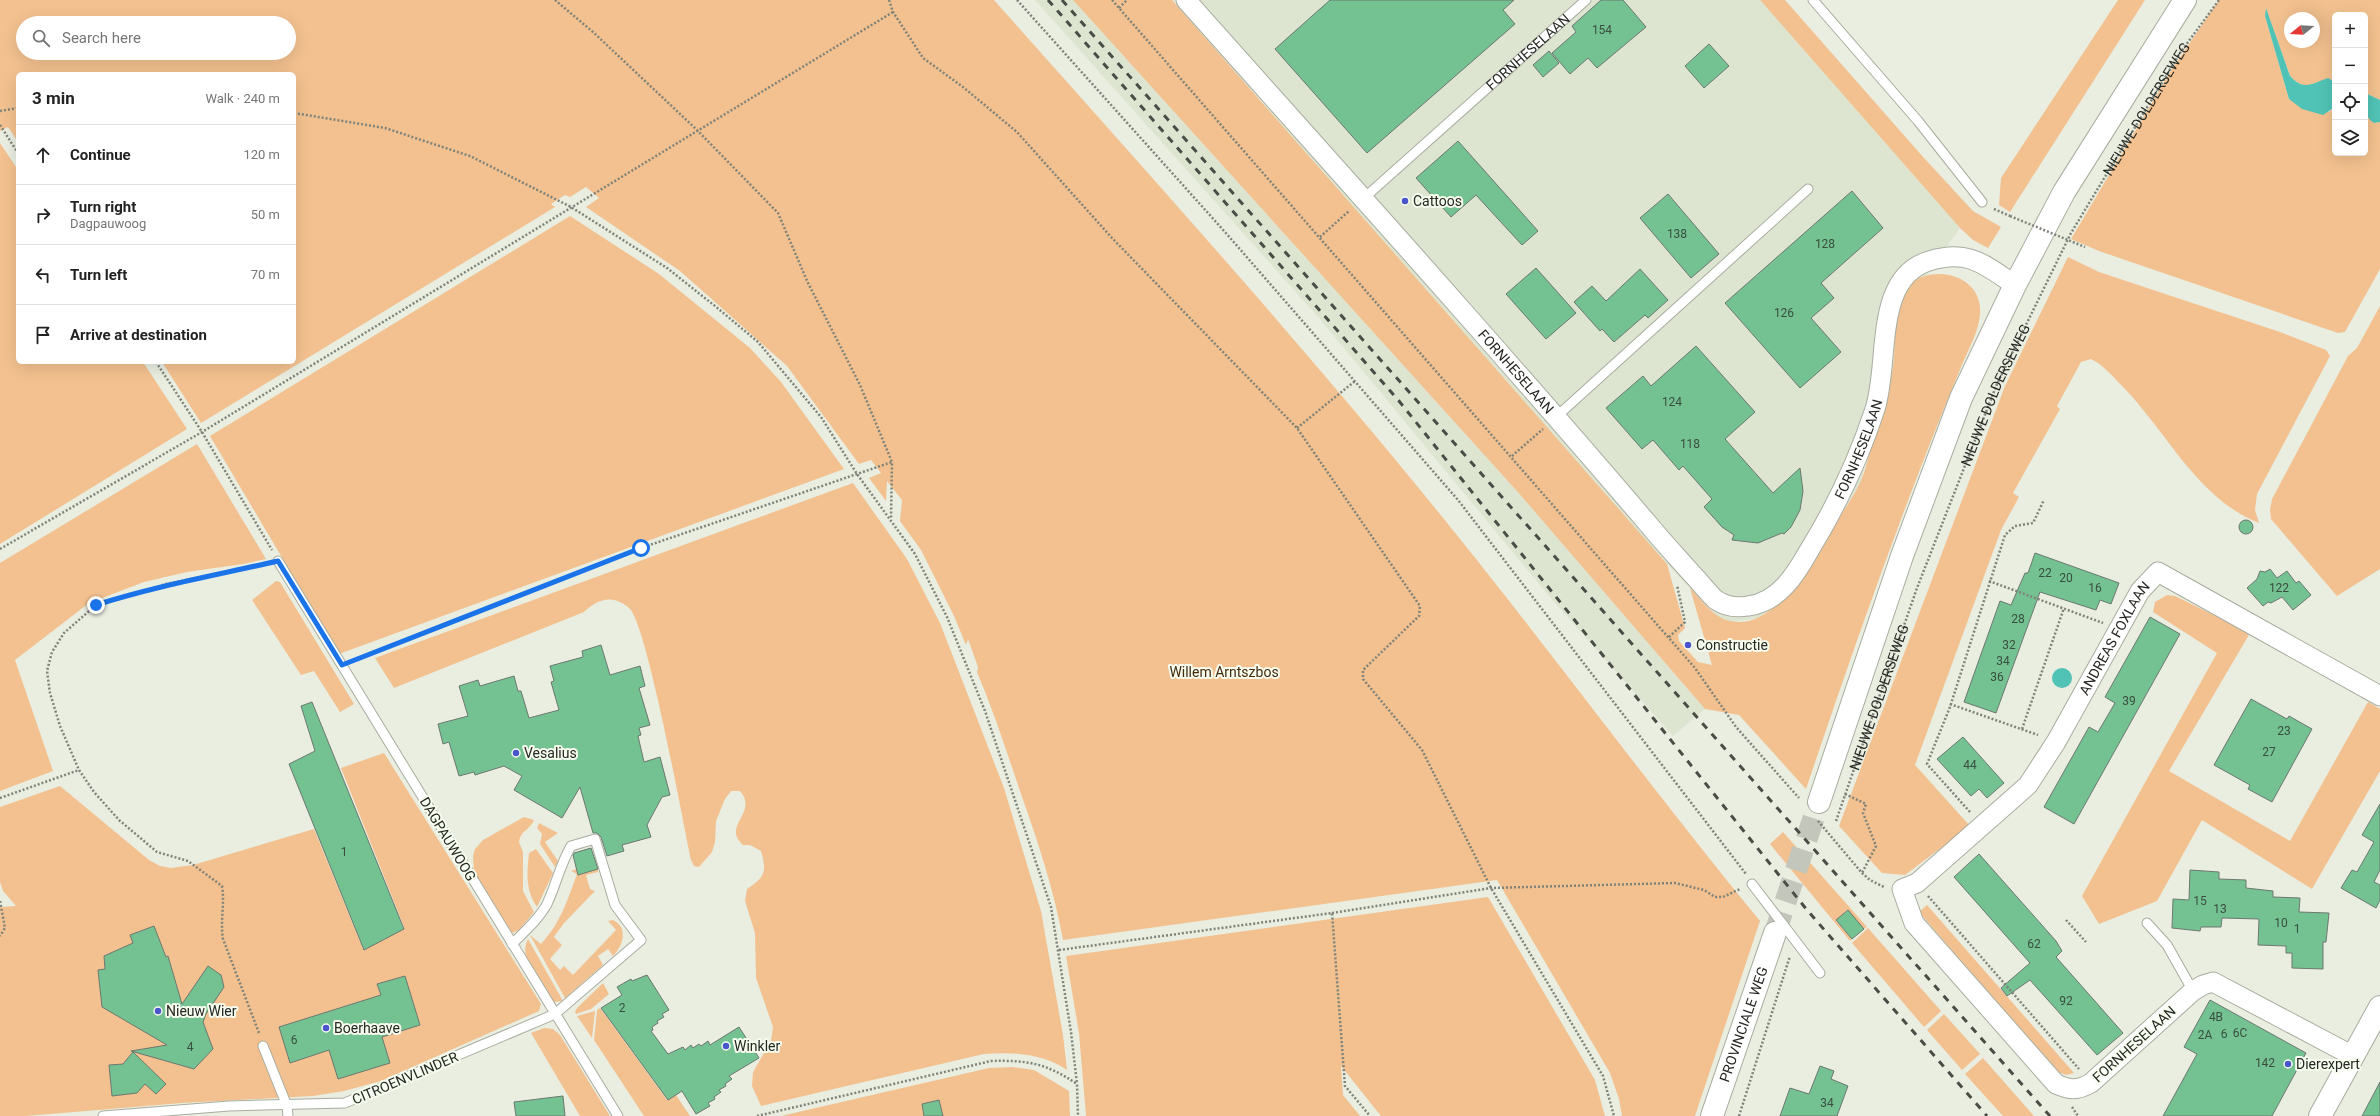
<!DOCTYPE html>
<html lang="en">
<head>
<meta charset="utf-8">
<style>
  body { margin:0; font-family:Roboto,sans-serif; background:#f2f2f2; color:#222 }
  .controls { position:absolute; right:12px; top:12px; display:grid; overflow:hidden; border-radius:6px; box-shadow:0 4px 16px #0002 }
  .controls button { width:36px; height:36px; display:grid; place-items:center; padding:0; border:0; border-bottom:1px solid #e0e0e0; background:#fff; color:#222; font:20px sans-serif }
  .compass { position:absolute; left:2284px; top:12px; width:36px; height:36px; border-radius:50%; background:#fff; box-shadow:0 4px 16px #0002; rotate:252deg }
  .stop { position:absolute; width:12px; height:12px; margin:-9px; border:3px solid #1a73e8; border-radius:50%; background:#fff }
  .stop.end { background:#1a73e8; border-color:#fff; box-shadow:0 1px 4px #0008 }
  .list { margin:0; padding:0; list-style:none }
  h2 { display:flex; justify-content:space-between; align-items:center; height:52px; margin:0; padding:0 16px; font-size:17px }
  h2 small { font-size:13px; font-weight:400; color:#767676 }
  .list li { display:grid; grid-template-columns:26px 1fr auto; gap:12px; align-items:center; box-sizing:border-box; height:60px; padding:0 16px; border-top:1px solid #e0e0e0 }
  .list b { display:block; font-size:15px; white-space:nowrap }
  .list p { margin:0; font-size:13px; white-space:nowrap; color:#767676 }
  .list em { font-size:13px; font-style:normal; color:#767676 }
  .icon { flex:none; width:22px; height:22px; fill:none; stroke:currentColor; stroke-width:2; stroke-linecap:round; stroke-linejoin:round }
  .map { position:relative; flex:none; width:2380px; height:1116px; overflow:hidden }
  .search { position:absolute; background:#fff; box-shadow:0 4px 16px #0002; left:16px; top:16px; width:280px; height:44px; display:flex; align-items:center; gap:10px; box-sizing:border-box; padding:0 14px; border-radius:22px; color:#767676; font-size:15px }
  .panel { position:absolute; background:#fff; box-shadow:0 4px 16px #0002; left:16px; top:72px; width:280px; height:292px; border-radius:6px }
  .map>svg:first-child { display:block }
  .built { fill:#dde5d1 }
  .green { fill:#f3c18f; fill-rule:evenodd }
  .water { fill:#51c3b6 }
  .building { fill:#74c191; stroke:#6c7870 }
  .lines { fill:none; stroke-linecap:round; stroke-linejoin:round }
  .primary-tunnel { stroke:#c2c6bb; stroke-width:22; stroke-dasharray:22 11; stroke-linecap:butt }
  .lane-casing { stroke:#a8ada0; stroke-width:11 }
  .street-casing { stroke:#a8ada0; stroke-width:21 }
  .secondary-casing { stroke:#a8ada0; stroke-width:24 }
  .primary-casing { stroke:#a8ada0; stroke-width:24 }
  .path { stroke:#7f837a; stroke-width:2.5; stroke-dasharray:2 2; stroke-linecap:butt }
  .lane { stroke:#fff; stroke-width:9 }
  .street { stroke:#fff; stroke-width:19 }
  .secondary { stroke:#fff; stroke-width:22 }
  .primary { stroke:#fff; stroke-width:22 }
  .rail { stroke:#4a4d46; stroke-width:3; stroke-dasharray:7 7; stroke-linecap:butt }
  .path-bridge { stroke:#7f837a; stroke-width:2.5; stroke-dasharray:2 2; stroke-linecap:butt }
  .route { stroke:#1a73e8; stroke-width:5 }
  .poi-dot { fill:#4955ca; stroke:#f6fcee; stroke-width:1.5 }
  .labels { text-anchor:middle; stroke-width:4; stroke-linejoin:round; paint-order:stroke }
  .number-label { font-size:12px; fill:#394e3e }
  .street-label { font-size:14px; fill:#252722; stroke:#f6fcee }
  .poi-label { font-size:14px; fill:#252722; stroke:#f6fcee; text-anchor:start }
  .park-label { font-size:14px; fill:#422a0e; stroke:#f6fcee }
</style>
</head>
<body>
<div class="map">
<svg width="2380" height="1116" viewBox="0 0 2380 1116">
  <rect width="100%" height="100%" fill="#e9eee1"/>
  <path class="built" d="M1035,0H1073L1516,490L1705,709L1673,736L1549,596L1319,318Z
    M1172,0H1760L1960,228L1927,275L1918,279L1860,484L1813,561L1785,599L1758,618L1733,622L1717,617L1654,550Z"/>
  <path class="green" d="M0,0H994C1137,161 1281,320 1417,486C1535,629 1643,779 1760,921L1695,1116H1622L1619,1099L1610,1073L1497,880L1063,940C1054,890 1038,842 1021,794C1007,753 994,712 977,672L978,667L968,639L966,645L954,616L921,550L900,521L902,500L887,481L886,501L869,478L881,473L871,460L859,464L787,366L680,271L586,207L599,198L586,187L570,197L565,195L551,204L555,207L201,423L162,362H294V74H18V142L8,127L0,131ZM23,23H289V53H23Z
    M1073,0H1172L1667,564L1685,628L1678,635L1679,641L1698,662L1712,665L1690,588C1702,600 1712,617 1730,621C1774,632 1815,557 1834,526C1842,513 1852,499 1859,485C1865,473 1868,458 1872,444C1878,422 1886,400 1891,378C1898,350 1891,321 1903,294C1914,269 1956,268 1972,288C1992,311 1970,345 1961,367C1903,506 1854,647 1806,789L1739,715L1705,709L1516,490Z
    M1760,0H1785L1924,158L1973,211L2001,227L1988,248L1973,240L1960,228Z
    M2118,0H2145L2010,212L1999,205L2001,178Z
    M2219,0H2380V100L2365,93V15H2335V82L2328,79C2311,84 2304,91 2290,76L2266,9L2265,16L2289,99L2329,112L2335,107V153H2365V111L2374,123L2380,122V269L2345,332L2338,333L2099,251L2071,239L2172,69ZM2290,18H2314V42H2290Z
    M0,143L18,170V362H143L187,429L0,544Z
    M570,216L659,274L750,348L781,382L844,469L339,654L210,436Z
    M2068,257L2099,272L2280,332L2326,350L2330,356L2257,494L2255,510L2259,523C2198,499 2168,434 2125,389C2114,378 2105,366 2091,359L2081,362L2057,406L2060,409L2013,493L2019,497L2001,530L1915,765L1970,826L1905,875L1882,873L1839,826L2005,386Z
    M2380,306V569L2337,596L2271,519L2270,510L2272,499L2348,356L2357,348Z
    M197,444L266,559L243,564L187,572L144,582L89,603L15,660L53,771L0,791V563Z
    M853,483L907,559L940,623L1004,788L1041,911L1063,1035L1067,1070C1043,1053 1012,1052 984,1054L761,1106L752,1086L753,1072L771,1041L773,1027L756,978L755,933L745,901L747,889C765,877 767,872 761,851L750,845H743C721,825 759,813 740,791H731L725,799L716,821L715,842L712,852L699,867L694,866L691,860C683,823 647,623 629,608C612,594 598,599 584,612L394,688L375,658Z
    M276,581L280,582L354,704L340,712L314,671L301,675L252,600Z
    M2167,595L2175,596L2250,633L2169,771L2290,841L2368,702L2380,709V771L2312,889L2202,820L2157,901L2099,924L2082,896L2217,653L2153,612L2155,602Z
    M384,753L541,1004L539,1011L381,1081L344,1091L313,1096L182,1103L26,1116H0V907L16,906L3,891L0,882V807L60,786L149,860L160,866L171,868L193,865L314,829L363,949L404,927L341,768Z
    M524,817L534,820C530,830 521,830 519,842L523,852V891L534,912L519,930L512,933L474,874L473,856L475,849L483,840Z
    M539,823L558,833L545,842L558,861L555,867L540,844L542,834L537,828Z
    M1783,832L1867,927L1864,929L1847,910L1836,921L1852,939L1850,941L1770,844Z
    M536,849L553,873L537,907C525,890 527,873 529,853Z
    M577,869L579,875L598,869V872L586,875L590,889L595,891L564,923L554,937L562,945L550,959L560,970L564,966L573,975L616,930L608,921L613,920C629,928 623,946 613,956L608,949L598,956L603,965L565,998L530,935L541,944C560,924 568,899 577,874L571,871Z
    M1488,897L1595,1080L1605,1116H1381L1341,1066L1343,1095L1360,1116H1086L1079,1033L1066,956Z
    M1927,905L2074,1073L2066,1075L2056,1071L1919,912Z
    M1868,928L1941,1011L1924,1027L1852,943Z
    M528,939L563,1001L553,1002C542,985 517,960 528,939Z
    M603,983L609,994L591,1009L576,1014L575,1012L577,1008Z
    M600,1008L667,1100L676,1095L690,1116H644L594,1040L597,1010Z
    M595,1011L592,1038L577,1016Z
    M1944,1014L1980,1054L1962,1070L1927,1030Z
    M544,1028L553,1029L560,1035L610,1116H580L531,1033Z
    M1983,1058L2034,1116H2003L1965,1074Z
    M1012,1067L1034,1070L1069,1091L1070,1116H781L989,1068Z"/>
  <path class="water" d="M2266,8L2290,76C2304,91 2311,84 2328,78L2335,82V107L2323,115L2302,109L2289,99L2265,16Z
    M2365,93L2380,100V122L2374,123C2363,116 2365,104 2365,93Z
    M2052 678a10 10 0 1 1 20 0a10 10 0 1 1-20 0Z"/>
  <path class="building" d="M1330,0H1514L1503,10L1515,24L1367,153L1275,49Z
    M1601,0H1623L1646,27L1597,68L1588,58L1570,74L1552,53L1576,32L1572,26Z
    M1709,44L1729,66L1704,88L1685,66Z
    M1549,51L1559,63L1543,77L1533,65Z
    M1458,141L1538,231L1522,245L1476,195L1451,217L1416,178Z
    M1852,191L1883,228L1821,283L1834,298L1811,318L1841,352L1800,388L1725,303Z
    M1668,194L1719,254L1691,278L1640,218Z
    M1536,268L1576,313L1546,339L1506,294Z
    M1640,269L1668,300L1648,318L1645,315L1614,342L1602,329L1600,331L1574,302L1592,286L1606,301Z
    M1696,346L1755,412L1725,439L1773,493L1800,468L1803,491L1800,510L1791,527L1784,534L1782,533L1758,543L1732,540L1734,535L1722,527L1704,507L1712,499L1683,466L1679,470L1653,440L1642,449L1606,408L1643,376L1651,386Z
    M2239 527a7 7 0 1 1 14 0a7 7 0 1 1-14 0Z
    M2035,553L2119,583L2111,604L2100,600L2096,610L2040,592L1996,713L1964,702L2000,601L2011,605L2025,573H2028Z
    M2270,569L2277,578L2287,571L2296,583L2299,581L2311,595L2293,610L2282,597L2271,603L2268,602L2263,606L2247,588L2257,579L2260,571L2265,572Z
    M2150,617L2180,634L2074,824L2044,807L2089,727L2098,732L2115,703L2105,697Z
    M601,645L610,675L640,666L645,686L639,688L650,725L639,728L641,735L638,736L644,762L660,757L670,795L662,797L647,825L651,837L622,845L624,851L607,856L601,837L597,833H593L580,787L562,818L514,790L522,776L504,766L475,775L474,772L459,776L449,742L443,744L438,724L468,716L459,686L478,680L480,686L514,676L518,691H521L529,718L559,710L551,682L554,681L550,666L583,657L582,651Z
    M2251,699L2287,719L2289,716L2312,729L2272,802L2248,789L2250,785L2214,765Z
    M312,702L404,929L364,950L289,764L315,751L301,706Z
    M1963,737L2004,783L1987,798L1979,789L1971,796L1937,759Z
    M2380,804V870L2374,882L2380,885V900L2376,908L2341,888L2352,870L2357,872L2374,842L2362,835Z
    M591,848L598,869L578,875L573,855L574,853Z
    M1979,854L2056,941L2062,951L2056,957L2123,1033L2097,1055L2030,980L2007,996L2001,988L2030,963L1954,877Z
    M2190,870L2219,872V879L2246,880V888L2273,891V897L2300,898L2299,912L2329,913L2326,942H2323V969L2292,968V953H2286V946L2258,945L2259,919L2222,918L2221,927H2201L2200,931L2172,928L2173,899L2189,900Z
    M1848,910L1864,929L1852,939L1836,920Z
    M154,926L166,957L168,956L182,1004L208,966L221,975L224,987L206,1014L203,1022L213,1049L194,1069L131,1051L167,1045L102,1007L98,970L105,969L104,956L133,943L130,935Z
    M647,975L669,1010L662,1014L664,1017L657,1021L658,1023L652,1027L653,1030L651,1031L668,1054L683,1047L685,1050L691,1045L693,1048L699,1044L701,1046L708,1041L710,1045L739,1027L759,1058L729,1076L732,1079L725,1084L726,1086L719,1090L721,1092L714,1097L715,1099L708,1103L710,1106L696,1114L682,1091L668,1100L601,1008L622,995L617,987L631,979L632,981Z
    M405,976L420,1025L382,1037L390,1063L338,1079L329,1050L290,1063L279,1027L381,995L377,984Z
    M2210,1000L2306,1053L2272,1116H2163L2197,1054L2184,1047Z
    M133,1052L166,1084L156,1094L145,1084L137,1093L112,1096L109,1065L123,1064Z
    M1820,1066L1834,1071L1831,1079L1848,1086L1837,1116H1780L1790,1088L1809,1094Z
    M2380,1082V1116H2362Z
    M563,1096L565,1116H516L514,1102Z
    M939,1100L943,1116H924L922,1104Z"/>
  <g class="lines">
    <path class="primary-tunnel" d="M1775,933L1819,802"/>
    <defs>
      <g id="lane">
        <path d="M1813,0L1918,121L1982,202"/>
        <path id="s2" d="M1363,199L1586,0"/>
        <path d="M1556,417L1808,189"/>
        <path d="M278,561L618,1116"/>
        <path d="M1752,884L1820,973"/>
        <path d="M2147,923L2167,945L2193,991"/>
        <path d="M263,1046L287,1106L288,1116"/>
        <path d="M103,1116L229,1106L345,1103L555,1014L641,940L615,905L595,839L571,846C560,865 556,885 547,904C539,919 524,932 512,944"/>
      </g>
      <g id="street">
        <path id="s3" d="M1186,0C1341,174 1497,347 1649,525C1663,542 1678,558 1693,575C1701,583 1708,593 1716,600C1725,606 1737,608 1748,606C1779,602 1796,574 1810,549C1837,505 1859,458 1875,409C1890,363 1873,278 1929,261C1969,249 1983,264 2015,285"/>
        <path id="s4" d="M2353,1056L2213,982L2203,985L2193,991L2091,1083C2077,1091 2070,1090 2056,1084L1914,923L1902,889L1917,883L2028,785L2056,742L2140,591L2158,572L2380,696"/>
      </g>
      <path id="secondary" d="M2320,1116L2380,1007"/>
      <g id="primary">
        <path d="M1819,802L1902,556L1961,398L2015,285L2064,192L2185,0"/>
        <path id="s5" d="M1712,1116L1775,933"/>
      </g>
    </defs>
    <use href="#lane" class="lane-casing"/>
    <use href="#street" class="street-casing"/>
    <use href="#secondary" class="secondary-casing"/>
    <use href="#primary" class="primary-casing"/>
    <g class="path">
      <path d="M555,0L593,32L696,129L778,213L808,283L860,385L892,462L891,518"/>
      <path d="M889,0L893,12L923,58L963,87L1017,132L1112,238L1297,428L1420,606L1419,616L1363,670V679L1422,750L1491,888L1603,1076L1614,1116"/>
      <path d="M1017,0L1225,232L1458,500L1746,874"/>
      <path d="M1112,0L1695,668L1736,727L1799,798"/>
      <path d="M1119,8L1127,0"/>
      <path d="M0,111L18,108"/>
      <path d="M294,113L385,128L470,156L571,207L667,268L715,306L758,342L821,417L857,474L915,554L947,617L985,711L1051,907L1071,1032L1077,1084"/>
      <path d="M0,125L18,153"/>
      <path d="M1994,209L2010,216"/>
      <path d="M1320,237L1349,211"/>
      <path d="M156,362L202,432L272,550"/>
      <path d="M1297,428L1355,381"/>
      <path d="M1512,456L1543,429"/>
      <path d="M0,549L202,432L893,12"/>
      <path d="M1989,581L2103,623"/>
      <path d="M1669,637L1685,622L1677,585"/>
      <path d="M353,661L641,548L892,462"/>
      <path d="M1950,704L2038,735"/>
      <path d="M2022,729L2064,608"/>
      <path d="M1845,794L1866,804L1863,813L1876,846L1862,873"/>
      <path d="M0,798L79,770"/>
      <path d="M1970,812L1927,764L1950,707L2005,535L2015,526L2033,523L2044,500"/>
      <path d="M1818,821L1862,873L1870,880L1884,887"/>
      <path id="s1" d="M1836,821L1917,588L1997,384L2071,233L2180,53L2219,0"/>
      <path d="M1928,896L2079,1069"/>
      <path d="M0,901L5,928L0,936"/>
      <path d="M1332,913L1491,888L1675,883L1704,890L1715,897H1723L1740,889"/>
      <path d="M2066,920L2086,942"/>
      <path d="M1059,950L1332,913L1345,1086L1370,1116"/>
      <path d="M259,1033L223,939C220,921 225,904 222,886L188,861L157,852L119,820L94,792L79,770L60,726L50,693L47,671L52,652L64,633L96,605L166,584L266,564"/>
      <path d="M2072,1107L2078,1116"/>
      <path d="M757,1116L991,1061C1027,1060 1046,1063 1077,1084L1078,1116"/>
      <path d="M1739,1116L1790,956"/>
    </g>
    <use href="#lane" class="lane"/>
    <use href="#street" class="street"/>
    <use href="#secondary" class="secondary"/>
    <use href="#primary" class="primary"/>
    <path class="rail" d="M1048,0L1399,401L1807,910L1987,1116
      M1062,0L2050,1116"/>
    <path class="path-bridge" d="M2010,216L2085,247"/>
  </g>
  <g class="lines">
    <path class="route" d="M96,605C156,586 217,575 278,561L342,665L641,548"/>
  </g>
  <g class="poi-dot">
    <circle cx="1405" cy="201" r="4"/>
    <circle cx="1688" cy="645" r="4"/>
    <circle cx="516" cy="753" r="4"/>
    <circle cx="158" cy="1011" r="4"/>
    <circle cx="326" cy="1028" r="4"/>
    <circle cx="726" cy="1046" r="4"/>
    <circle cx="2288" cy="1064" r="4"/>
  </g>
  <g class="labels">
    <g class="number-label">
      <text x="1602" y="34">154</text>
      <text x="1677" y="238">138</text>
      <text x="1825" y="248">128</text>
      <text x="1784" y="317">126</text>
      <text x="1672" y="406">124</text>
      <text x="1690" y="448">118</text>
      <text x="2045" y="577">22</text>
      <text x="2066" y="582">20</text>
      <text x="2095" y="592">16</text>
      <text x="2279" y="592">122</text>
      <text x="2018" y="623">28</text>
      <text x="2009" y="649">32</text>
      <text x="2003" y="665">34</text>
      <text x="1997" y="681">36</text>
      <text x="2129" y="705">39</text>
      <text x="2284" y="735">23</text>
      <text x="2269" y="756">27</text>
      <text x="1970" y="769">44</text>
      <text x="344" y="856">1</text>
      <text x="2200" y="905">15</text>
      <text x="2220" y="913">13</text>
      <text x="2281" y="927">10</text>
      <text x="2297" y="933">1</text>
      <text x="2034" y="948">62</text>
      <text x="2066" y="1005">92</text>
      <text x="622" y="1012">2</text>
      <text x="2216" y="1021">4B</text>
      <text x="2240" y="1037">6C</text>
      <text x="2224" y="1038">6</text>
      <text x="2205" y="1039">2A</text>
      <text x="294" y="1044">6</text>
      <text x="190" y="1051">4</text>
      <text x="2265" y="1067">142</text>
      <text x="1827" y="1107">34</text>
    </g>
    <g class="street-label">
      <text dy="5" stroke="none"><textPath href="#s2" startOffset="221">FORNHESELAAN</textPath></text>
      <text dy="5" stroke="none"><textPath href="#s1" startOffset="779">NIEUWE DOLDERSEWEG</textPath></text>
      <text dy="5" stroke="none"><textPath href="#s3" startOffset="497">FORNHESELAAN</textPath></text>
      <text dy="5" stroke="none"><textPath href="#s1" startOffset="455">NIEUWE DOLDERSEWEG</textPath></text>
      <text dy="5" stroke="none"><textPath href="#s3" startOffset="1033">FORNHESELAAN</textPath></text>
      <text dy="5" stroke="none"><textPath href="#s4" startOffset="940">ANDREAS FOXLAAN</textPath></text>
      <text dy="5" stroke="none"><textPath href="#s1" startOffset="131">NIEUWE DOLDERSEWEG</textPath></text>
      <text transform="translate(448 839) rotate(59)" y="5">DAGPAUWOOG</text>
      <text dy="5" stroke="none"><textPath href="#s5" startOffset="97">PROVINCIALE WEG</textPath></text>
      <text transform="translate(2134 1044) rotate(-42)" y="5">FORNHESELAAN</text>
      <text transform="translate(405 1078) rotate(-23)" y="5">CITROENVLINDER</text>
    </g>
    <g class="poi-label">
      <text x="1413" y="206">Cattoos</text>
      <text x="1696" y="650">Constructie</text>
      <text x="524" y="758">Vesalius</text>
      <text x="166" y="1016">Nieuw Wier</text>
      <text x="334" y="1033">Boerhaave</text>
      <text x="734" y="1051">Winkler</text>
      <text x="2296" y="1069">Dierexpert</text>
    </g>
    <g class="park-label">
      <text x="1224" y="677">Willem Arntszbos</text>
    </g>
  </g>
</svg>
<div class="controls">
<button>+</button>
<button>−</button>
<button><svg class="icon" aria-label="locate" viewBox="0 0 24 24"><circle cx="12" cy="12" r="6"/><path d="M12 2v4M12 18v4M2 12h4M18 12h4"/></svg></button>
<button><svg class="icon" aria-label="layers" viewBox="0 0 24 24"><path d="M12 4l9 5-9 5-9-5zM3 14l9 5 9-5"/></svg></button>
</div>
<svg class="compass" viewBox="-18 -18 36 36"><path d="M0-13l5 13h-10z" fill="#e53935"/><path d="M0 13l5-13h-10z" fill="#767676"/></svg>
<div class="stop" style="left:641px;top:548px"></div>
<div class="stop end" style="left:96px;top:605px"></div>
<div class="search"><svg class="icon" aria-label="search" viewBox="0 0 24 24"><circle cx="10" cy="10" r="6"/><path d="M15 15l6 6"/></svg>Search here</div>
<section class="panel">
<h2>3 min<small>Walk · 240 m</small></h2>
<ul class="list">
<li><svg class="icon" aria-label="ahead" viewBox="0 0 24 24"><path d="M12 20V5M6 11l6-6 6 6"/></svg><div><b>Continue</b></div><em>120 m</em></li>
<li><svg class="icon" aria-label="right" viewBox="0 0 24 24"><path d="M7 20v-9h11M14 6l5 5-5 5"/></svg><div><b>Turn right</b><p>Dagpauwoog</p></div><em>50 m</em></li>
<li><svg class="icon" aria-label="left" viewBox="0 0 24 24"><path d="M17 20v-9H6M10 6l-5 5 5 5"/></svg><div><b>Turn left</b></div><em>70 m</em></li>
<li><svg class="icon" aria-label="arrive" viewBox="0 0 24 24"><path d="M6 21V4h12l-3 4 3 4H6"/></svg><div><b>Arrive at destination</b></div></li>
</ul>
</section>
</div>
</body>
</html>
